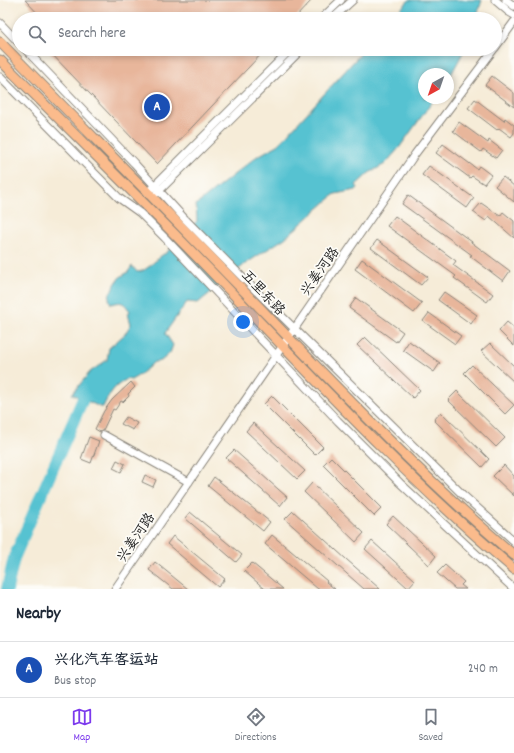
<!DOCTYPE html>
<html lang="en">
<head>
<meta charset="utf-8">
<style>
  body { margin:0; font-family:Dekko,"LXGW WenKai TC",sans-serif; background:#f6f6f7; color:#1f2937 }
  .compass { position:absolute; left:418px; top:68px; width:36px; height:36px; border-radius:50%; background:#fff; box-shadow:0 2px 6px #0003; rotate:220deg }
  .you { position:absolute; left:243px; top:322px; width:14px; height:14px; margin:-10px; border:3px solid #fff; border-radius:50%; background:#1a73e8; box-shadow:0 0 0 6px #1a73e833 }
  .badge { display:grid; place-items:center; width:26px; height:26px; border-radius:50%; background:#7c3aed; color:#fff; font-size:13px; font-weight:700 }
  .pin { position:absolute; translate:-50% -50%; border:2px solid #fff; box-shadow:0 1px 4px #0006 }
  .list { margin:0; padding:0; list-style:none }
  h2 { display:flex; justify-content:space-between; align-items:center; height:52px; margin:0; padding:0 16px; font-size:17px }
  h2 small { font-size:13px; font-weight:400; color:#747a83 }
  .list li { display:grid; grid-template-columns:26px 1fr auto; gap:12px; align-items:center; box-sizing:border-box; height:56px; padding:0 16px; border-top:1px solid #e0e1e3 }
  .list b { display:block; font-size:15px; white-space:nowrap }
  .list p { margin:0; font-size:13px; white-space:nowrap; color:#747a83 }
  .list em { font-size:13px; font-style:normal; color:#747a83 }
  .icon { flex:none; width:22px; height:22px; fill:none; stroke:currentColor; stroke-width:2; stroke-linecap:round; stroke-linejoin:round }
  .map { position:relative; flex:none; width:514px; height:589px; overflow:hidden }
  .search { position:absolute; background:#fff; box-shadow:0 2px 6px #0003; left:12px; right:12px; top:12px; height:44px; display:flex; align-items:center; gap:10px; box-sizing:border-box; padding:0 14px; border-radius:22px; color:#747a83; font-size:15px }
  .sheet { height:108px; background:#fff }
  nav { display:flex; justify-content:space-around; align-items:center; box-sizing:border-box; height:56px; border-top:1px solid #e0e1e3; background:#fff; font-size:11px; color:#747a83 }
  nav a { display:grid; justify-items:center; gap:2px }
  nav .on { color:#7c3aed }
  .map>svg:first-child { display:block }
  .water { fill:#57c2d1; stroke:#3a6f76 }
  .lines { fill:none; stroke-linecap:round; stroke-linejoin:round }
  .river { stroke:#57c2d1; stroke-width:12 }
  .building { fill:#e8b69b }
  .minor-casing { stroke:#89847a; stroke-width:9 }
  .major-casing { stroke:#89847a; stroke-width:11 }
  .minor { stroke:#fff; stroke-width:7 }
  .major { stroke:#fbbb8c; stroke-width:9 }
  .labels { text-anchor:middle; stroke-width:3.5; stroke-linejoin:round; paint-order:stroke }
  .street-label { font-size:14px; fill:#1c1c1c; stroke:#fdfcf7 }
</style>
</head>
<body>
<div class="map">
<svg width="514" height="589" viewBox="0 0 514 589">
  <rect width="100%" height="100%" fill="#fdfcf7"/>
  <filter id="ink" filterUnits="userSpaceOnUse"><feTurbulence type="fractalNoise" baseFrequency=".025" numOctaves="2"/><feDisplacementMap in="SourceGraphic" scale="8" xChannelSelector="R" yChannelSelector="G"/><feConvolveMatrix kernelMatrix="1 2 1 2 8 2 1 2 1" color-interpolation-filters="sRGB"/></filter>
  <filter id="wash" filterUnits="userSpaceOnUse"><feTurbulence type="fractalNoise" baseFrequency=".012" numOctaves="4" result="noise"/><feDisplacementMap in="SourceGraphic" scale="16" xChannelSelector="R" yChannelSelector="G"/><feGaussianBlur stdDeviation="0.9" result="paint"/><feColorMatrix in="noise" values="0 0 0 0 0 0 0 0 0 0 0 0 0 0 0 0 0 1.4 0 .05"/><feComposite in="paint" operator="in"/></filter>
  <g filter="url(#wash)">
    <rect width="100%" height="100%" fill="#f6ecd8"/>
    <path class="water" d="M409,0H482L476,19H392Z
      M365,49H465L448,80V74H424V98H435L399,148L385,164L369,173L356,185L358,188L356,190L335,194L285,238L245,264L198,303L187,302L165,333L173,345L170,353L161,361L154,362L141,374L131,380L127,379C114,386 109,394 103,407H100L72,394L90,372L107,360L109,348L125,334L131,324L128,314L130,311C123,302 123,301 111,304L109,299L110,293L119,278L128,272L132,266L137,272C148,272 156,257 166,253L197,221L196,205L256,157L278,145Z"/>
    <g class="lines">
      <path class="river" d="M7,589L14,558L89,385"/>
    </g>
    <g id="blocks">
      <path class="building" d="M25,0H312L294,19H43Z
        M47,49H266L157,164Z
        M492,76L514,93V107L485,85Z
        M475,99L504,121L505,118L514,125V133L511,137L499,128L497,130L468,108Z
        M459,122L488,143L489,140L502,150L496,158L483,149L481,152L453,131Z
        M443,144L477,169L479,166L491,175L484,184L472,176L470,178L436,153Z
        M429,166L474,198L467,208L422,175Z
        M503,177L514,186V202L495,186Z
        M408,195L472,242H471L510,271L503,281L470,256L472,255L402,204Z
        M481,203L500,216L503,212L514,221V238L489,216L486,221L473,212Z
        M395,216L456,261L453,265L493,294L487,302L454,278L456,276L387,226Z
        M377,240L428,277L421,285L371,248Z
        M362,259L422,303L414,313L355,269Z
        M444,292L477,315L471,324L438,300Z
        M356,298L403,332L396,342L349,308Z
        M429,313L461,336L455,344L423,321Z
        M507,322L514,328V346L499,331Z
        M365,337L420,390L413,398L357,345Z
        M409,341L440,363L434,372L403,350Z
        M490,343L514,366V382L481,351Z
        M472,365L514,405L505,414L464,373Z
        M131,382L135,387L128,394L129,396L123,402L121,401L115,410L113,409L103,430L100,432L95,429L104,411L112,400Z
        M457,391L505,438L496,447L448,400Z
        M272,396L323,447L315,455L264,404Z
        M441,412L489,459L482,467L434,420Z
        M126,417L137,423L133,430L121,424Z
        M253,423L305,471L297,479L246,431Z
        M89,437L99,441L91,463L81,459Z
        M234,450L287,497L280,506L226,458Z
        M331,457L382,508L374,516L323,465Z
        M117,460L125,464L121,472L113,468Z
        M504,465L514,476V496L493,476Z
        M145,475L156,480L153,487L142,482Z
        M214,477L270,522L263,531L208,486Z
        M312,483L364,533L356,542L304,492Z
        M293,511L346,559L380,589H364L285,519Z
        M190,512L242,555L236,562L185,518Z
        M393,516L436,556L429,565L386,524Z
        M272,535L327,581L326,582L335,589H318L265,544Z
        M173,536L225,579L218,587L167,544Z
        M372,541L415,580L408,588L365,549Z
        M155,562L188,589H173L149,570Z
        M252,563L283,589H265L244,571Z
        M445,565L464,582L461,585L466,589H455L437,573Z"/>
    </g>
  </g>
  <g filter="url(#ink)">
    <use href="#blocks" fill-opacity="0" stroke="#89847a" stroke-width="1"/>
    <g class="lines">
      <defs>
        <path id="minor" d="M495,0L509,12L514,15
          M506,0L514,6
          M321,19L341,0
          M332,19L353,0
          M0,23L19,43
          M495,48L514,22
          M25,49L134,163L184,218L243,278L462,494L514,541
          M0,77L119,198L140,213L165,238L338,421L400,483L514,589
          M147,193L291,49
          M157,193L302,49
          M104,435L189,482
          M115,589L415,154L494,49"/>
        <path id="major" d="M0,42C78,122 157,201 235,282C325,375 415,471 514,555
          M0,60C77,137 155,213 231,292C322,387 413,484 514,569"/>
      </defs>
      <use href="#minor" class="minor-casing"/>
      <use href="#major" class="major-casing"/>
      <use href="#minor" class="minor"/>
      <use href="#major" class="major"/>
    </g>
  </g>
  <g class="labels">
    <g class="street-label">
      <text transform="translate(319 271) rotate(-55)" y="5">兴姜河路</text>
      <text transform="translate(264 292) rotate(47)" y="5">五里东路</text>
      <text transform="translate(135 537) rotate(-56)" y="5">兴姜河路</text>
    </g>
  </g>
</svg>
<svg class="compass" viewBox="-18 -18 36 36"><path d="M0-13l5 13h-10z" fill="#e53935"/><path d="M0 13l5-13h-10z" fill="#747a83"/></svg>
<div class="you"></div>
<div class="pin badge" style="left:157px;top:107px;background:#1a4fb4">A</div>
<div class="search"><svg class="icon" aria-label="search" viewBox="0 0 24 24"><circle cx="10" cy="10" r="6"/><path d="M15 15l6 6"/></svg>Search here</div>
</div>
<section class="sheet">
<h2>Nearby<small></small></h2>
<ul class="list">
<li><span class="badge" style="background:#1a4fb4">A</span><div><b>兴化汽车客运站</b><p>Bus stop</p></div><em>240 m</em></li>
</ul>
</section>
<nav>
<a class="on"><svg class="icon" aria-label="map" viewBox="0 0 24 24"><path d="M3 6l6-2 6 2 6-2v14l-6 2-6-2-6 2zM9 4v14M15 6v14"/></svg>Map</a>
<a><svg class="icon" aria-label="directions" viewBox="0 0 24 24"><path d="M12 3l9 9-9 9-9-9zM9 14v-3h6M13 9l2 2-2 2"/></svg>Directions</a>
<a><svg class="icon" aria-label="saved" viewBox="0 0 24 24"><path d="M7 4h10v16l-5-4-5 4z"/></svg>Saved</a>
</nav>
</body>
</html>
